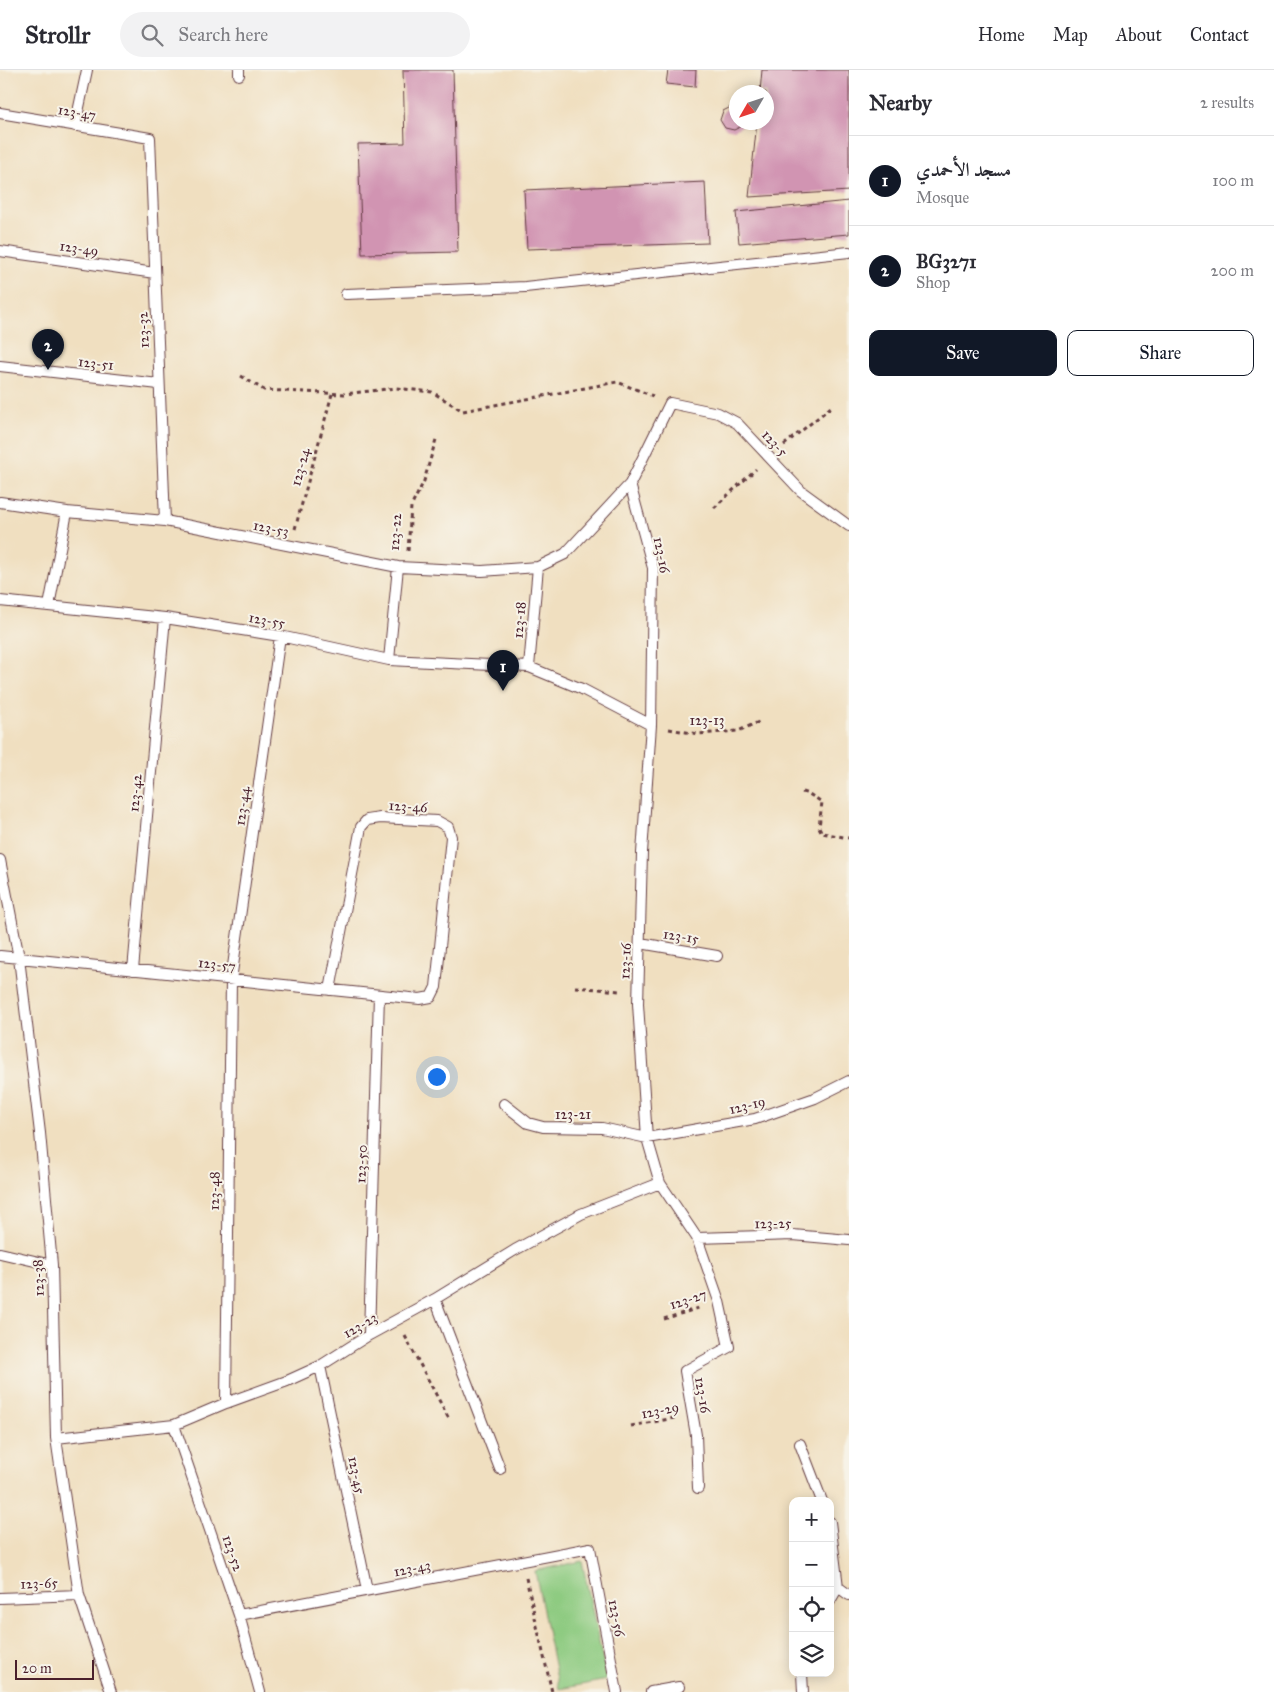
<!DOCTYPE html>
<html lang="en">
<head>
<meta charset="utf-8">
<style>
  body { margin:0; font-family:"IM FELL Great Primer",Amiri,serif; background:#f2f2f3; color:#2b2b33 }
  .controls { position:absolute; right:15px; bottom:15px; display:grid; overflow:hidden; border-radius:10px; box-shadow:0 2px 12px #0003 }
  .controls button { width:45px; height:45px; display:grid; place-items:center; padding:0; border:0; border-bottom:1px solid #e1e1e2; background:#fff; color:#2b2b33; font:25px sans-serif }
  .compass { position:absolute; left:729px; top:15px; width:45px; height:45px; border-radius:50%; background:#fff; box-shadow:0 2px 12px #0003; rotate:231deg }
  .scale { position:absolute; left:15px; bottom:12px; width:79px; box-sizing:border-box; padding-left:5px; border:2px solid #4a1f2b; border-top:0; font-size:14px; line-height:18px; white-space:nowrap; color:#4a1f2b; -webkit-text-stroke:4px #f7f3e8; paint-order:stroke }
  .you { position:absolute; left:436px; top:1006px; width:18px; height:18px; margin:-12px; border:4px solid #fff; border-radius:50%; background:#1a73e8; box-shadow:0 0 0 8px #1a73e833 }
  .badge { display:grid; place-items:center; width:32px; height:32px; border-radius:50%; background:#111827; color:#fff; font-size:16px; font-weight:700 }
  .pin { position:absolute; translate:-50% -41px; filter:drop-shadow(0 1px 2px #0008) }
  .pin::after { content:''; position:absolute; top:26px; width:18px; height:15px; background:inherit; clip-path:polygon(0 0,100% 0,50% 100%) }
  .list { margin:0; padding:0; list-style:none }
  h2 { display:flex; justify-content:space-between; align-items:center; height:65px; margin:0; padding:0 20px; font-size:21px }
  h2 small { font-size:16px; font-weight:400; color:#7c7c81 }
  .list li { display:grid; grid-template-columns:32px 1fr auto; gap:15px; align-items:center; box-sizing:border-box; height:90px; padding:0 20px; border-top:1px solid #e1e1e2 }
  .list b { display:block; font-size:19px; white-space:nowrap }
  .list p { margin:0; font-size:16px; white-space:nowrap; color:#7c7c81 }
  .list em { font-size:16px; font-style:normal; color:#7c7c81 }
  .actions { display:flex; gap:10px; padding:15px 20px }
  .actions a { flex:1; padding:11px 0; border:1px solid #111827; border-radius:10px; text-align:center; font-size:18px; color:#111827 }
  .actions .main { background:#111827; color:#fff }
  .icon { flex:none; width:28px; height:28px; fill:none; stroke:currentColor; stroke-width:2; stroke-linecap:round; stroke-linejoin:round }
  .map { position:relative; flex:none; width:849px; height:1622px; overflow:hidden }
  header { display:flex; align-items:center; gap:30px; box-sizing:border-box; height:70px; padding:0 25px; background:#fff; border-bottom:1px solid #e1e1e2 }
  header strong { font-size:24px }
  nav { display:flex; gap:28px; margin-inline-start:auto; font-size:18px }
  .search { width:350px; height:45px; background:#f2f2f3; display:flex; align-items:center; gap:12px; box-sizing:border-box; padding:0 18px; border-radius:28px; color:#7c7c81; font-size:19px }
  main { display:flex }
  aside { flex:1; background:#fff }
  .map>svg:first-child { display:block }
  .green { fill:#8ecb81; stroke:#6c7556 }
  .building { fill:#d194b2 }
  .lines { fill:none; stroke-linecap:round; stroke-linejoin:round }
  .lane-casing { stroke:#633c41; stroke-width:12 }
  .path { stroke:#633c41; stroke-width:3; stroke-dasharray:4 4; stroke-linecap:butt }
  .lane { stroke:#fff; stroke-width:10 }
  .labels { text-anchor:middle; stroke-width:4; stroke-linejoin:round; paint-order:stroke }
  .street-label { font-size:14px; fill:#4a1f2b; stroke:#f7f3e8 }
</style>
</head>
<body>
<header>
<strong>Strollr</strong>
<div class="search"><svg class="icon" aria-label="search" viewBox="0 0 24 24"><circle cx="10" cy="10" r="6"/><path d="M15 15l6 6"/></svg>Search here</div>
<nav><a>Home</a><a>Map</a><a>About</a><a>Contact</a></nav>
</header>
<main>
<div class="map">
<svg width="849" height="1622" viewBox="0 0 849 1622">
  <rect width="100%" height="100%" fill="#f7f3e8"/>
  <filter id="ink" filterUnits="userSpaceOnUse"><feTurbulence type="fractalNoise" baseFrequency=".02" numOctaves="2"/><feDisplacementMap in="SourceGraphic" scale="10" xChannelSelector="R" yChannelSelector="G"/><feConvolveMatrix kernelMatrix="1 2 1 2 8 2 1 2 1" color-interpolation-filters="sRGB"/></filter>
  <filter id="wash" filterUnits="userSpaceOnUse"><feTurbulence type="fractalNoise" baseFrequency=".0096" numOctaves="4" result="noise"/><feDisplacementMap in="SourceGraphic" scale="20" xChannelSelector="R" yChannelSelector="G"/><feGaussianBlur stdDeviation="1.12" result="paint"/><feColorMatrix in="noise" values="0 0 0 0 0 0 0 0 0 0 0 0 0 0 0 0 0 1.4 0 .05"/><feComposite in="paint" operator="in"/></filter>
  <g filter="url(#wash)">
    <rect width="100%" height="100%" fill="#f0dfc0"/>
    <path class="green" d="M582,1491L607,1610L559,1619L535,1501Z"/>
    <g id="blocks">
      <path class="building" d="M403,0H453L458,182L362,184L358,74L405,73Z
        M668,0H696L695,17L666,14Z
        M762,0H849V121L749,127L757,52H766V22H760Z
        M731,37L736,38V52H743L742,56L734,60L725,58L720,50L723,41Z
        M705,112L708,173L527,179L524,120Z
        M849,131V164L739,173L736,142Z"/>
    </g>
  </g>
  <g filter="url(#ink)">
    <use href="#blocks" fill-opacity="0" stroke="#633c41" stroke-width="1"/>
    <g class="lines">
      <defs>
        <path id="lane" d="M239,0V5
          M0,43L150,68L165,451
          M75,56L87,0
          M0,181L155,203
          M346,224L525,217L849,182
          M0,296L159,314
          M630,414L565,484L538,497L529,597L582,619L651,655
          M0,432L67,442L165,451L398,497L482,501L538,497
          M0,531L165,548L280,566L389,590L529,597
          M49,536L67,442
          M389,590L398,497
          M0,790L19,888L40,1063L52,1195L56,1368L79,1525L111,1622
          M640,873L717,886
          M0,886L420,929L431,927L436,917L451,767L448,757L437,751L380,748L367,750L361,757L330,920
          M133,900L165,548
          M504,1034L528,1053L543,1057L602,1058L647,1068L755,1049L815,1028L849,1011
          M697,1168L793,1165L849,1170
          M0,1183L52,1195
          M435,1229L500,1399
          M369,1265L379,925
          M320,1296L367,1520
          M226,1333L231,910L280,566
          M174,1355L239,1545L260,1622
          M56,1368L174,1355L226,1333L287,1311L320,1296L369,1265L435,1229L515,1180L581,1144L660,1113
          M800,1374L822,1431
          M698,1418L696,1365L685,1301L729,1277L719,1231L697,1168L660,1113L647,1068L638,934L642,783L651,655L653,498L630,414L670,333L718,343L737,353L801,421L849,456
          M830,1452L838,1517L830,1531
          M838,1517L849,1525
          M0,1528L79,1525
          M239,1545L590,1478L617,1622
          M802,1603L803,1622
          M651,1622L679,1617"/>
      </defs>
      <use href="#lane" class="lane-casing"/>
      <path class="path" d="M241,306L264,320L344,324L396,318L432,322L463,341L617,312L653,326
        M784,375L831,337
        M714,438L756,399
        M295,459L332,324
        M408,481L411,437L424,411L437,366
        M669,659L698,664L738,661L761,651
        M802,722L809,724L822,732L819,757L822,763L849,768
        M575,917L620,921
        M664,1249L702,1237
        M405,1266L449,1349
        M631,1356L675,1348
        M526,1508L552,1622"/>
      <use href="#lane" class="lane"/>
    </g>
  </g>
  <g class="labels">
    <g class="street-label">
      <text transform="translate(77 42) rotate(9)" y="5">123-47</text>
      <text transform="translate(79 178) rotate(8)" y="5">123-49</text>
      <text transform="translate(143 260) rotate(-92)" y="5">123-32</text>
      <text transform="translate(96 293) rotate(6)" y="5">123-51</text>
      <text transform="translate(775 373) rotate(47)" y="5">123-5</text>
      <text transform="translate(300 397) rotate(-75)" y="5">123-24</text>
      <text transform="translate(271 458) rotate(11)" y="5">123-53</text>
      <text transform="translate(395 462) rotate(-86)" y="5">123-22</text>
      <text transform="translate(662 485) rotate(79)" y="5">123-16</text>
      <text transform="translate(267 550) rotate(10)" y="5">123-55</text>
      <text transform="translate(519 550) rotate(-85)" y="5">123-18</text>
      <text x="707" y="655">123-13</text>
      <text transform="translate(135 723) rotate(-85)" y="5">123-42</text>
      <text transform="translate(242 736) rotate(-82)" y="5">123-44</text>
      <text transform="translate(408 736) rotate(3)" y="5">123-46</text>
      <text transform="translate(681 866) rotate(9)" y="5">123-15</text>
      <text transform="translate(625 891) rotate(-88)" y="5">123-16</text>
      <text transform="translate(217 894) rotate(6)" y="5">123-57</text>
      <text transform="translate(747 1035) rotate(-14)" y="5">123-19</text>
      <text x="573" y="1049">123-21</text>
      <text transform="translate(361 1094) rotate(-88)" y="5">123-50</text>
      <text transform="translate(214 1121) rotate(-89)" y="5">123-48</text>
      <text transform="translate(773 1153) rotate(-1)" y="5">123-25</text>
      <text transform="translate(38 1208) rotate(-92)" y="5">123-38</text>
      <text transform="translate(688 1229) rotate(-18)" y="5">123-27</text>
      <text transform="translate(360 1255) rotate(-30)" y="5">123-23</text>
      <text transform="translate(703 1325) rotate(80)" y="5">123-16</text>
      <text transform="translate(660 1340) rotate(-11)" y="5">123-29</text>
      <text transform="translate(357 1405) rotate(78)" y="5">123-45</text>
      <text transform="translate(233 1483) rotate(71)" y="5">123-52</text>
      <text transform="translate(412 1498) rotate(-11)" y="5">123-43</text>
      <text transform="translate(39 1513) rotate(-2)" y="5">123-65</text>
      <text transform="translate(617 1548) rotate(79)" y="5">123-56</text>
    </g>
  </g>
</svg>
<div class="controls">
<button>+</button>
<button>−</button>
<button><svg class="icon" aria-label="locate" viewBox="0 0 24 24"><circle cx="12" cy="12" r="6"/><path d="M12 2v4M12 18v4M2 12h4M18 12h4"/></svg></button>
<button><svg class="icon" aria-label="layers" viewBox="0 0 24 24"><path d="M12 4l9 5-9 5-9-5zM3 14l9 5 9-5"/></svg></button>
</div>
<svg class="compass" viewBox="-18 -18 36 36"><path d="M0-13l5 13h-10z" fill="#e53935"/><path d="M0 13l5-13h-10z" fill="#7c7c81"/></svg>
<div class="scale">20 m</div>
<div class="you"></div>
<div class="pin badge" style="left:503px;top:621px">1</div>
<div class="pin badge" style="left:48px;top:300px">2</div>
</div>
<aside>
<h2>Nearby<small>2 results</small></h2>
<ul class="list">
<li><span class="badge">1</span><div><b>مسجد الأحمدي</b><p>Mosque</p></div><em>100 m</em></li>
<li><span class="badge">2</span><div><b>BG3271</b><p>Shop</p></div><em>200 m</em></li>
</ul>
<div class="actions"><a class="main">Save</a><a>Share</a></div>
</aside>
</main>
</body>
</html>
